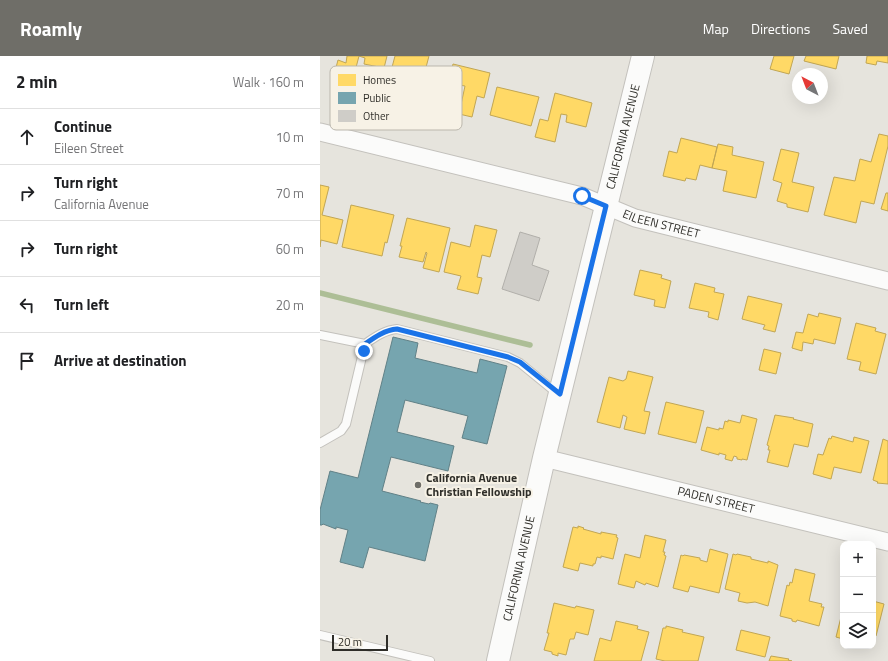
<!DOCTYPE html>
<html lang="en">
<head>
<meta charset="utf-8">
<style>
  body { margin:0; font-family:"Titillium Web",sans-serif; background:#f6f6f6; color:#202124 }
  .controls { position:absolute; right:12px; bottom:12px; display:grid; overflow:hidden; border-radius:8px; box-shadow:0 4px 16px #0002 }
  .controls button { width:36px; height:36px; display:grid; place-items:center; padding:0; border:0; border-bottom:1px solid #e0e0e0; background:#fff; color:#202124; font:20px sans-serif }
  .compass { position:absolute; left:472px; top:12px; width:36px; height:36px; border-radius:50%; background:#fff; box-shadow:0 4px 16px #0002; rotate:318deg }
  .scale { position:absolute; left:12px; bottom:10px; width:56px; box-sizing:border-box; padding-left:4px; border:2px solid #2f2e29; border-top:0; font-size:11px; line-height:14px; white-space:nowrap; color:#2f2e29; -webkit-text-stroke:3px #f7f2e6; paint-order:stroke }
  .stop { position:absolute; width:12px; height:12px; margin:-9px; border:3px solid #1a73e8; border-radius:50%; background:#fff }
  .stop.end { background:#1a73e8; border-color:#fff; box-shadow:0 1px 4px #0008 }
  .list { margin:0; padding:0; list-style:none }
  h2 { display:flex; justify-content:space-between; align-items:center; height:52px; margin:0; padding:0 16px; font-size:17px }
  h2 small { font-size:13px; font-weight:400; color:#757577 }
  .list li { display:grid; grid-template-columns:26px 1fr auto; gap:12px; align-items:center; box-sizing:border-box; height:56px; padding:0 16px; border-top:1px solid #e0e0e0 }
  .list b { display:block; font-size:15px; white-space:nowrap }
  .list p { margin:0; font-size:13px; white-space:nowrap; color:#757577 }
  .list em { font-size:13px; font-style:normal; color:#757577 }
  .icon { flex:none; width:22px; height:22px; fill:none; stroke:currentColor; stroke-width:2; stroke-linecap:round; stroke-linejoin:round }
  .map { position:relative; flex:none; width:568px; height:605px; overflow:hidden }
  header { display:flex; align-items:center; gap:24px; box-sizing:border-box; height:56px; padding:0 20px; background:#6f6e68; color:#fff }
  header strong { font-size:19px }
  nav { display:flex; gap:22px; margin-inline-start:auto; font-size:14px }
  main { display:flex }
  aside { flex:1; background:#fff }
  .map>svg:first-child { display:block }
  .homes { fill:#ffd966; stroke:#c1a654 }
  .public { fill:#76a5af; stroke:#618187 }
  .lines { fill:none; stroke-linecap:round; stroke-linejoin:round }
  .stream { stroke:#adbe96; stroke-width:5.5 }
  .building { fill:#cfcdc8; stroke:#b1afaa }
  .service-casing { stroke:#c3c1bc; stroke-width:10 }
  .minor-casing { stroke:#c3c1bc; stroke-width:19 }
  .secondary-casing { stroke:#c3c1bc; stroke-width:24 }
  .service { stroke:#fbfbfa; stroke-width:8 }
  .minor { stroke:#fbfbfa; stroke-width:17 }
  .secondary { stroke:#fbfbfa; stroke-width:22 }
  .route { stroke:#1a73e8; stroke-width:5 }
  .poi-dot { fill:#6f6e68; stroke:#f7f2e6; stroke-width:1.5 }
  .labels { text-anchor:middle; stroke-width:4; stroke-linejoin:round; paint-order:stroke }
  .street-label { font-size:12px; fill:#2f2e29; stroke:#f7f2e6 }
  .poi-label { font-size:12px; font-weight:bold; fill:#2f2e29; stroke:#f7f2e6; text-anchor:start }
  .key { fill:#f7f2e6; stroke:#bbb7ad; stroke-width:1 }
  .key-label { font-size:11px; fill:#2f2e29 }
</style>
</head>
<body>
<header>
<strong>Roamly</strong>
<nav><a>Map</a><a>Directions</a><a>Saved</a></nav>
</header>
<main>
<aside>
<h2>2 min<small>Walk · 160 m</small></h2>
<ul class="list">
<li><svg class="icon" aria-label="ahead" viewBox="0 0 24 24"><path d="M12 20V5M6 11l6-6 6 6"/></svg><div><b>Continue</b><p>Eileen Street</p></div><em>10 m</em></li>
<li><svg class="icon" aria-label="right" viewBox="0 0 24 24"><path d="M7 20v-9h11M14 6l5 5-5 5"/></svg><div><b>Turn right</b><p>California Avenue</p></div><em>70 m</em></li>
<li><svg class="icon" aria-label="right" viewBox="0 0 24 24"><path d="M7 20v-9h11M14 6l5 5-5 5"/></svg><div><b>Turn right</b></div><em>60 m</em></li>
<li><svg class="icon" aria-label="left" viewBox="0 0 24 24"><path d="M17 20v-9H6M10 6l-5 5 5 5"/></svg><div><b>Turn left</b></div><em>20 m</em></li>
<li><svg class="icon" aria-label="arrive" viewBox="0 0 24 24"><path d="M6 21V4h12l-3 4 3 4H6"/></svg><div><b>Arrive at destination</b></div></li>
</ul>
</aside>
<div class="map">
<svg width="568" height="605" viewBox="0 0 568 605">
  <rect width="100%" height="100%" fill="#e6e4dd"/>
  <path class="homes" d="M27,0H67L64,12L44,8L45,2L39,0L32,27L13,23L18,4L26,7Z
    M75,0H109L100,34L109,36L105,53L84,48L90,20L71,15Z
    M454,0H474L469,18L450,13Z
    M486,0H519L516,13L484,5Z
    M547,0H568V7L557,5L556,9L546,7Z
    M133,8L170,17L164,42L157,40L152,61L139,58L145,30L139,29L133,57L114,52L120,25L128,27Z
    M177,31L219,41L211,70L170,59Z
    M235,37L272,47L266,71L246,66L247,59L241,58L235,86L215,81L220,63L228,65Z
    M559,78L568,80V90L554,148L541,145L536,167L504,159L514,121L535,125L540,103L551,106Z
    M361,82L397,91L392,112L380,109L376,124L366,122L365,125L343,120L349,95L357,97Z
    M398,88L413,91L412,99L444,106L436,142L403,135L407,115L392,112Z
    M461,93L479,97L472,126L494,131L488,156L467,151V148L457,145L462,127L453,124Z
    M0,129L9,131L2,159L23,164L17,188L1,184L0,191Z
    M566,137H568V155L561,153Z
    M31,149L74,159L67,187L65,186L62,200L22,191Z
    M87,162L130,172L119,216L103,212L107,197L106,196L103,206L79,201L82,190H80Z
    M155,169L177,174L170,201L162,199L157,221L162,222L158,238L137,233L141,220L124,216L131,186L150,191Z
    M320,214L342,219L341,222L351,225L345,252L334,250L335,244L314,239Z
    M375,227L395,232L394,236L404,238L398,264L388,261L389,256L369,252Z
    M428,240L462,248L455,276L443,273L445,269L422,263Z
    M499,257L521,262L515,288L494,283L493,288L483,286L482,295L472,292L476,276L483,277L488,258L498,261Z
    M536,267L556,272L555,275L566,278L556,318L539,314L541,306L527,303Z
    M444,293L461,297L456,318L439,314Z
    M308,315L333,321L324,355L330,356L325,378L304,373L307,361L303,359L300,372L277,366L289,321L303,325L306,323Z
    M346,346L384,355L376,387L338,378Z
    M422,359L437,363L427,404L422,403V404L417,403V401L414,400L412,405L405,403L406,399L399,397V399L381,394L387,371L399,374V372L403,373L405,365L408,366V364L420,367Z
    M455,359L474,362L473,363L493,368L488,391L474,388L468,411L447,406L450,394H448L449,390L447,389Z
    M512,380L533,386L534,381L549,385L541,417L514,411L511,423L493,418L498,398L503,399L509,382L511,383Z
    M563,383L568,385V428L557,427L558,426L553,424Z
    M258,470L264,472L263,473L281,478V476L297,479L296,481L298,482L293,503L281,500V502L277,501L275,508H273V510L260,507L258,515L243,511L253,471L258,472Z
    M325,479L346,484L343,496H345L344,499L346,500L338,531L326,527L325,529L316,525L314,532L298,528L305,498L320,502Z
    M390,493L408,498L399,537L370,530L368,536L353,532L361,499L363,500L364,499L380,502V504L387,506Z
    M413,498L416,499L417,498L431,501V503L448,507V505L458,509L448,550L435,546L427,547L418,545L420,537L405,533Z
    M475,513L495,518L489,545L502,548L501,551H504L499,570L477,564L476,566L472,565V563L460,560L467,529L469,530L470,526L472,527Z
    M553,545L564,548L556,580L553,579Z
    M234,547L255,552L256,550L274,554L268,579L256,576L254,583H250L246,599L238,597V600L232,598V596L224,594L229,577H227Z
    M523,553V583L516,581Z
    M296,565L318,570L317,573L329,576L321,605H274L280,582L291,585Z
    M346,570L363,574L362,576L384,581L378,605H345L336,603L343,572H346Z
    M421,574L450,581L445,601L416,594Z
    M451,600L469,603L468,604L472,605H449Z"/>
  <path class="public" d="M73,281L98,287L95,302L157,317L160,303L187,310L167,388L142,382L148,360L85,344L77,376L134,390L128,415L71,401L62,435L101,445L100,446L109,448L110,447L118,449L105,505L49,491L43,512L20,506L28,474L16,471V473L3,468L2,469H0V454L10,415L38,422Z"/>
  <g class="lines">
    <path class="stream" d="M0,237L210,289"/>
  </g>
  <path class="building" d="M200,176L220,182L212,209L229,215L219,245L182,233Z"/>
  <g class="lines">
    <defs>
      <path id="service" d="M0,279L45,288C55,281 65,274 77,273L188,301L200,307L238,338
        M0,387L21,375L26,368L45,288
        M0,579L110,605"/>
      <g id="minor">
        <path id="s1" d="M0,76L262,140L315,162L568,225"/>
        <path id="s2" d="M224,402L568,486"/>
      </g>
      <g id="secondary">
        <path id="s3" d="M178,605L224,402L323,0"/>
      </g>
    </defs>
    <use href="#service" class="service-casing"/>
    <use href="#minor" class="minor-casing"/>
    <use href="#secondary" class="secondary-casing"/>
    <use href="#service" class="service"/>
    <use href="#minor" class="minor"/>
    <use href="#secondary" class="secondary"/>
  </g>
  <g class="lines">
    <path class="route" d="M44,295L45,288C55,281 65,274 77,273L188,301L200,306L240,338L286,150L262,140"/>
  </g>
  <circle class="poi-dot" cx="98" cy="429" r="4"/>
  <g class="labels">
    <g class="street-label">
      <text dy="4" stroke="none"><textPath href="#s3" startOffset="539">CALIFORNIA AVENUE</textPath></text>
      <text dy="4" stroke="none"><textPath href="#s1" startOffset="354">EILEEN STREET</textPath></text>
      <text dy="4" stroke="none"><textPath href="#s2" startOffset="177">PADEN STREET</textPath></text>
      <text dy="4" stroke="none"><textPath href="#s3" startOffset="95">CALIFORNIA AVENUE</textPath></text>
    </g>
    <g class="poi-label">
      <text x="106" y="426">California Avenue<tspan x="106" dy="14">Christian Fellowship</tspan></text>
    </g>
  </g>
  <rect x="10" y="10" width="132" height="64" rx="6" class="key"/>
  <rect x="18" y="18" width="18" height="12" fill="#ffd966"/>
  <rect x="18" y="36" width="18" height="12" fill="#76a5af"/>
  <rect x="18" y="54" width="18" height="12" fill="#cfcdc8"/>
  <g class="key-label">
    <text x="43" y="28">Homes</text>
    <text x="43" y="46">Public</text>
    <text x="43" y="64">Other</text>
  </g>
</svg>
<div class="controls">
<button>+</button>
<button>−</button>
<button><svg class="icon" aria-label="layers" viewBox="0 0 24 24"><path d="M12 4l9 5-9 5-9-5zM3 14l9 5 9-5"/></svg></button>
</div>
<svg class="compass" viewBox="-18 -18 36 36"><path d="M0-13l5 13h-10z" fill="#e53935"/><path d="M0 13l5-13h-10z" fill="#757577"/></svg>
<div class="scale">20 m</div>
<div class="stop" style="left:262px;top:140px"></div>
<div class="stop end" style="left:44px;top:295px"></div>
</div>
</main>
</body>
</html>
